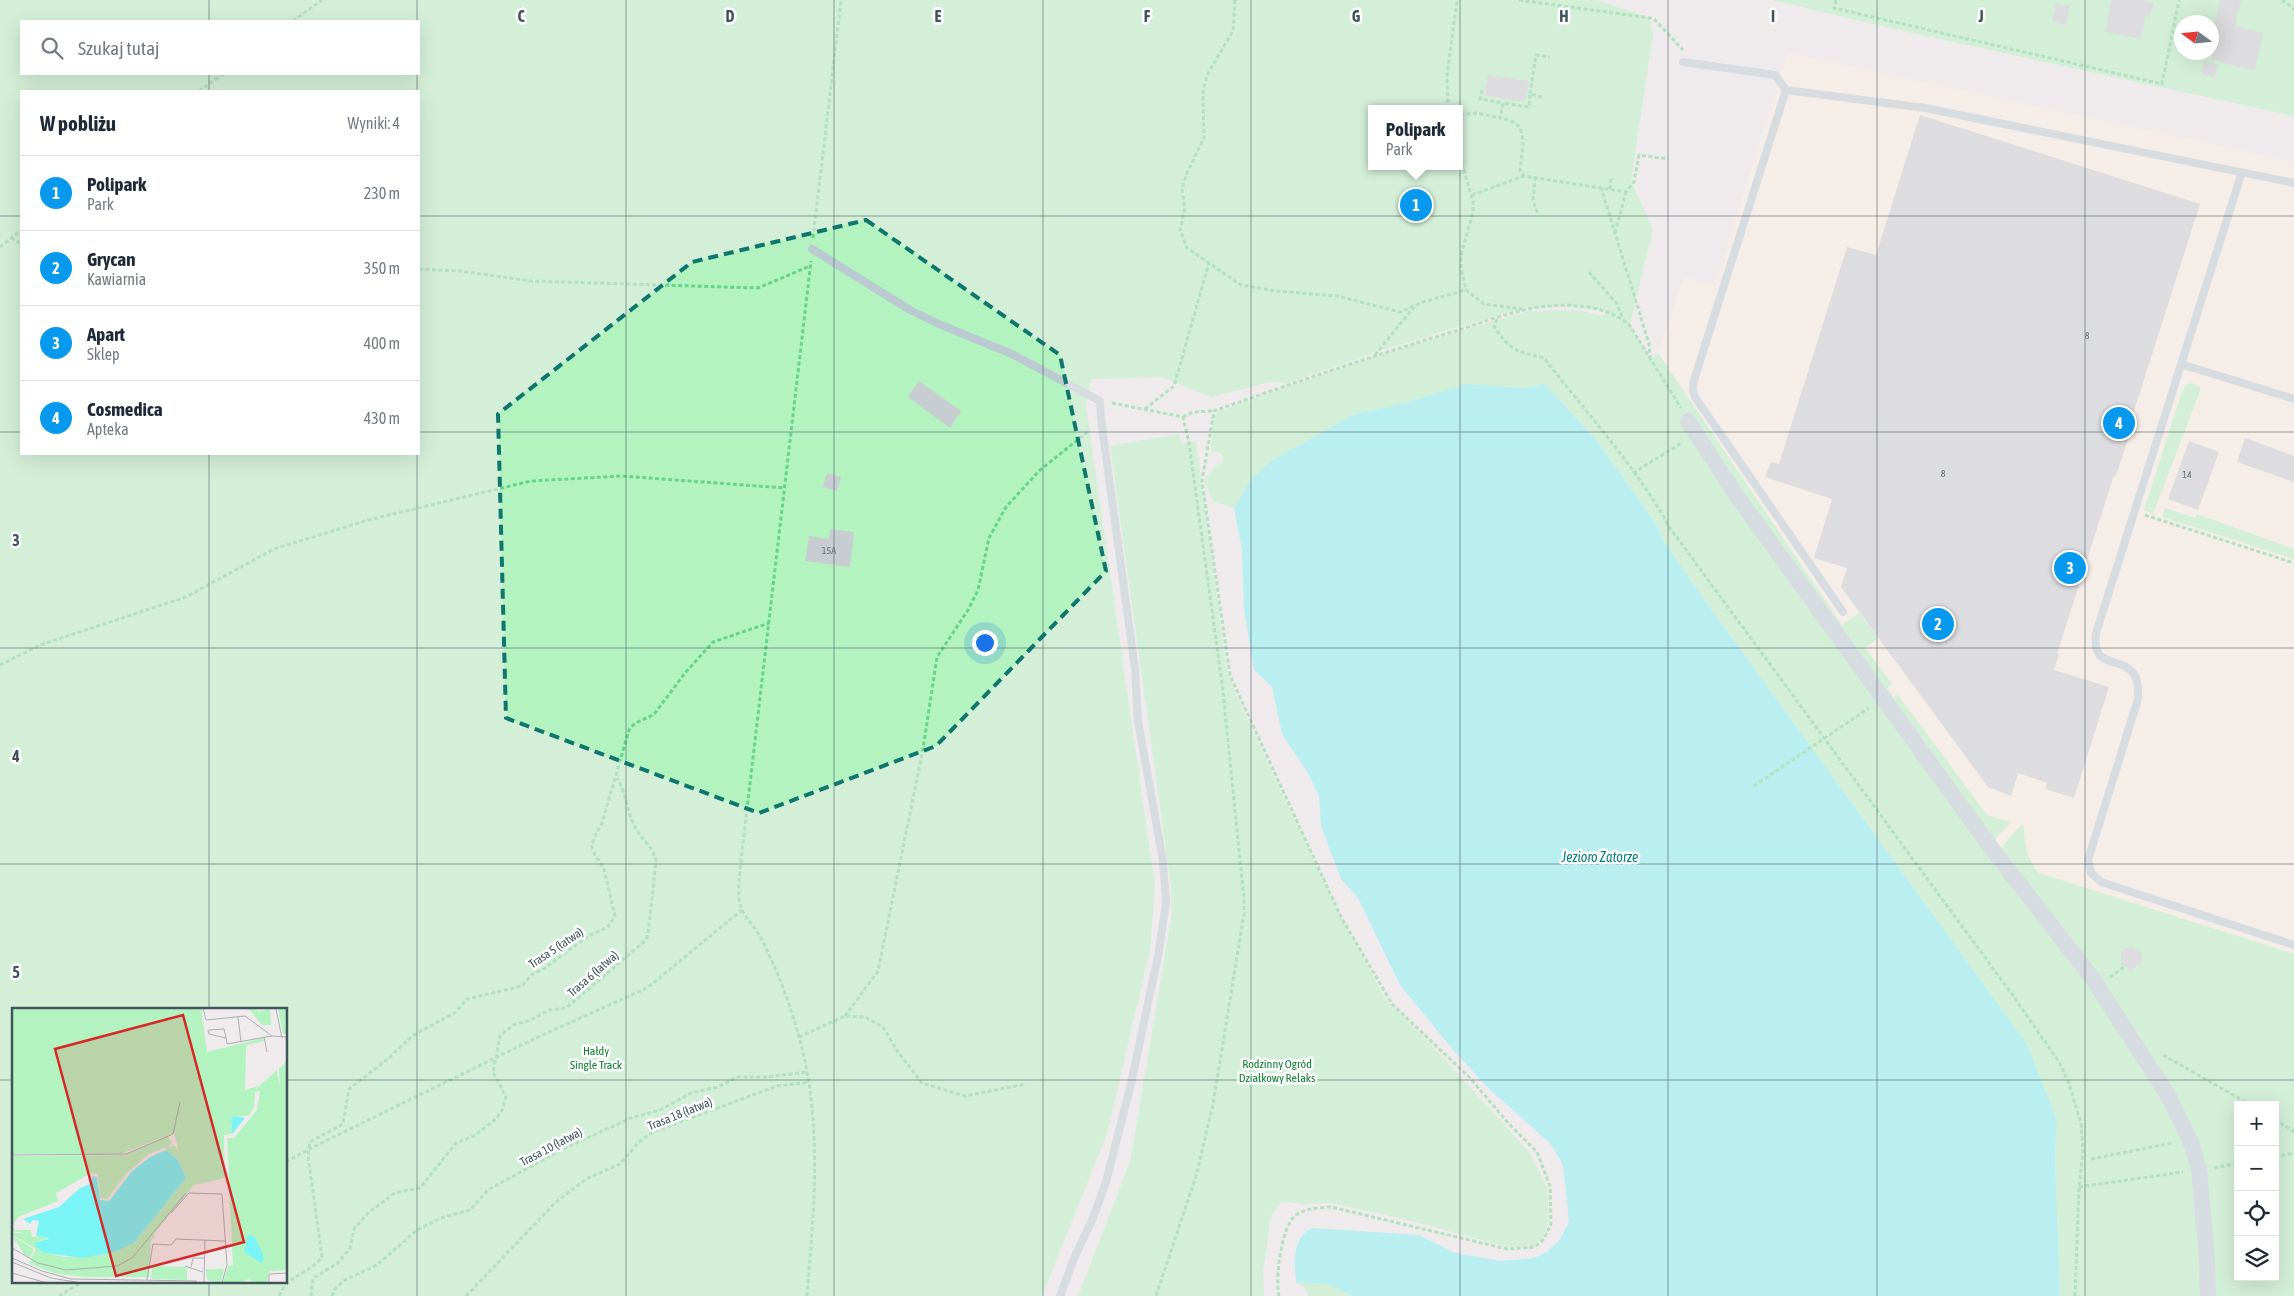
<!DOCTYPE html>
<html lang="pl">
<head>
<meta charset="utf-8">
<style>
  body { margin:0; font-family:"Asap Condensed",sans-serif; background:#f6f6f7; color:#1f2937 }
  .controls { position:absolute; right:15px; bottom:15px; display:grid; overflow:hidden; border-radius:0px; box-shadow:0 5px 20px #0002 }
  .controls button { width:45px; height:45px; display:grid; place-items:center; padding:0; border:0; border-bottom:1px solid #e0e1e3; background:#fff; color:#1f2937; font:25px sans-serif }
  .compass { position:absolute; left:2174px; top:15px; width:45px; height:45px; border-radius:50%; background:#fff; box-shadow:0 5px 20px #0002; rotate:285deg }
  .you { position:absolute; left:984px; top:642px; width:18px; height:18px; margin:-12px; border:4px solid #fff; border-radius:50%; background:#1a73e8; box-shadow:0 0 0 8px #1a73e833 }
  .badge { display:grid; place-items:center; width:32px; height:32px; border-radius:50%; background:#0699ee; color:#fff; font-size:16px; font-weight:700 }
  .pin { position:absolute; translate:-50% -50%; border:2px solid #fff; box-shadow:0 1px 5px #0006 }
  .popup { position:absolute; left:1368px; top:105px; width:95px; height:65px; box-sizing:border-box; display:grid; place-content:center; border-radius:0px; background:#fff; filter:drop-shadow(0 1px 4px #0005); font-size:16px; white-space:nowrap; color:#747a83 }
  .popup b { font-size:19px; color:#1f2937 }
  .popup::after { content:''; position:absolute; left:50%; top:100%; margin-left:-10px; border:10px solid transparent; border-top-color:#fff }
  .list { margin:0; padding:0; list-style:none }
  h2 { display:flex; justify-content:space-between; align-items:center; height:65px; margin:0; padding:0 20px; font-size:21px }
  h2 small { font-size:16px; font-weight:400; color:#747a83 }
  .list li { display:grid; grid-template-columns:32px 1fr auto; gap:15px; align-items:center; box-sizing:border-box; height:75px; padding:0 20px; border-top:1px solid #e0e1e3 }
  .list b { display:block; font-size:19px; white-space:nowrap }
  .list p { margin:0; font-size:16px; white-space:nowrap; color:#747a83 }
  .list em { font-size:16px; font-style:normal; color:#747a83 }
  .icon { flex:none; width:28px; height:28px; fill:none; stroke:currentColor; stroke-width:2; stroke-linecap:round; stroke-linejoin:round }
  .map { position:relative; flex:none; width:2294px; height:1296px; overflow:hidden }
  .search { position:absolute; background:#fff; box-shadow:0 5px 20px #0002; left:20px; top:20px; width:400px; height:55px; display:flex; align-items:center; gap:12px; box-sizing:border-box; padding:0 18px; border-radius:0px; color:#747a83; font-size:19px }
  .panel { position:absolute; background:#fff; box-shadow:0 5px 20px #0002; left:20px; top:90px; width:400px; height:365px; border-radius:0px }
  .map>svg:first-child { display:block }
  .commercial { fill:#fdefe0 }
  .green { fill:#b3f3bf; fill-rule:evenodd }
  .water { fill:#7bf4f5 }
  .building { fill:#c7cdd1 }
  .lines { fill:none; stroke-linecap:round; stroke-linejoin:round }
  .path { stroke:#68d489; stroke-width:3; stroke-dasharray:4 2.5; stroke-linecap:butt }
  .lane { stroke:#bacad0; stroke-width:8 }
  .street { stroke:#bacad0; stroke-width:16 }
  .marked { fill:none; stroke:#0f766e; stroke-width:4; stroke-dasharray:10 6; stroke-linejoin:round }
  .grid { fill:none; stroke:#42545b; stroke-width:1; stroke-opacity:0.55 }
  .labels { text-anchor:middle; stroke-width:5; stroke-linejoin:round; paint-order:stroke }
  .number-label { font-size:10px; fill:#637278 }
  .street-label { font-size:12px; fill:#42545b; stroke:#fff }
  .park-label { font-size:12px; fill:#0d8230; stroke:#fff }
  .water-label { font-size:14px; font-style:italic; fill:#057f80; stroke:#fff }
  .inset-road { fill:none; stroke:#aaafb2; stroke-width:1 }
  .view { fill:#d62828; fill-opacity:0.15; stroke:#d62828; stroke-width:2.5 }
  .inset-edge { fill:none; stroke:#42545b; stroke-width:2.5 }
  .grid-label { font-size:16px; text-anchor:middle; font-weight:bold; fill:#42545b; stroke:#fff; stroke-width:5; stroke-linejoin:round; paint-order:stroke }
</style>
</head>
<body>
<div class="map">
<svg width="2294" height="1296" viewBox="0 0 2294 1296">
  <rect width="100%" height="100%" fill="#efebec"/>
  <path class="commercial" d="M1788,53L2294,162V958L2033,877L2002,848L1821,595L1658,353L1684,277L1715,286Z"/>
  <path class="green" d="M0,0H1596L1650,18L1653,35L1631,181L1653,229L1630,325L1650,359L1658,353L1842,625L1859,613L1878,638L1865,648L1892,684L1887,688L1894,697L1898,695L1987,815L2011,822L1995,839L2001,848L2021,825L2024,826C2024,843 2027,860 2039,873L2294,954V1296H2060L2055,1154L2057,1120L2027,1044L1703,598L1663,540L1656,524L1597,441L1545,384L1526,388L1500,386L1355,414L1251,479L1234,508L1213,501L1204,481L1215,466L1223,462L1222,454L1211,450L1214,416L1217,412L1376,356L1529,311L1579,310L1603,316L1607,311L1559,306L1515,310L1379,351L1287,383L1271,382L1211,397L1162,377L1091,379L1086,405L1155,886L1150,950L1107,1134L1042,1296H0ZM21,21H419V74H21ZM21,91H419V454H21ZM1372,109H1460V166H1372ZM14,1010H286V1282H14ZM2238,1105H2275V1277H2238Z
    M1772,0H2294V116L1907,32ZM2182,22H2212V52H2182Z
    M2192,383L2200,387V391L2153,514L2144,510L2182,391L2186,385Z
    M1179,434L1181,443L1196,441L1227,672L1238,700L1340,916L1386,1000L1434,1048L1530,1153L1547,1187L1549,1222L1543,1237L1535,1245L1507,1247L1412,1221L1332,1203L1301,1204L1282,1201L1271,1216L1263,1273L1264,1296H1078L1130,1162L1172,913L1171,886L1110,446Z
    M2165,508L2195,518L2197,514L2294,549V559L2162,517Z
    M1296,1282L1327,1284L1352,1296H1307L1306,1289Z"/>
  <path class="water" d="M1467,384L1526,388L1545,384L1597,441L1656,524L1663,540L1703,598L2027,1044L2057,1120L2055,1154L2060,1296H1352L1327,1284L1296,1282C1294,1263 1292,1237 1312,1228L1419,1235L1455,1253L1501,1261L1534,1258L1547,1252L1559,1241L1569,1222L1564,1173L1562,1163L1550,1143L1488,1088L1449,1045L1400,985L1358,898L1341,879L1321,826L1319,796L1308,773L1282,734L1272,687L1254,670L1244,610L1242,550L1234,508L1251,479L1271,461L1355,414L1401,404Z"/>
  <path class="building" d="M2111,0H2143L2154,3L2150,17L2145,16L2141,39L2105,32Z
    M2220,0H2241L2235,26L2263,33L2255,71L2212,60V26H2214Z
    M2056,3L2070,6L2066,25L2052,22Z
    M2204,61L2218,64L2215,78L2201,74Z
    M1488,75L1529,81L1525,102L1484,96Z
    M1920,115L2200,204L2127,433H2130L2116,476L2114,475L2057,654H2059L2054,670L2109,687L2074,798L2045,789L2047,783L2018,773L2011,796L1988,787L1841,587L1847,568L1814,558L1832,499L1765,477L1771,462L1779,464L1847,247L1876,255Z
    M919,381L961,411L950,428L908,397Z
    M2245,438L2294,456V482L2237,462Z
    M2189,441L2219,452L2198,510L2168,499Z
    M827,473L841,477L837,491L823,487Z
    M830,529L854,532L850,567L805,561L809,536L829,539Z
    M2130,946L2141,952L2142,963L2131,970L2121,964V952Z"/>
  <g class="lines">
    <path class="path" d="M1235,0L1233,31L1207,75L1203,92L1204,138L1186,175L1182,189L1185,208L1180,230L1187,248L1241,285L1276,291L1338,296L1400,312L1423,302L1466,290L1484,304L1522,309
      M1519,0L1650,18L1654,19L1683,50
      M1836,0L1834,8L2162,84L2179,0
      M2282,0L2294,9
      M293,21L322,0
      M1482,90L1480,99L1503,103
      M199,91L223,74
      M1530,94L1536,55L1550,57
      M1542,97L1530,94L1529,107L1503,103L1500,118C1505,119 1512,121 1515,123C1528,132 1521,157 1520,170L1524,176L1626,192L1634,182L1639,155L1668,159
      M1448,109L1447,76L1457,0
      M1460,115L1477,113L1500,118
      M1460,157L1473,202V212L1461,255V268L1466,290
      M1535,177L1533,200L1538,215
      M1601,187L1649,344L1650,359
      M1610,189L1611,178
      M1472,195L1524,176
      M1615,233L1626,192
      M11,238L21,243
      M813,238L841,0
      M0,247L21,230
      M419,269L460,271L531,281L758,288L810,266
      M1589,272L1617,304L1623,319
      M1497,319L1494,326C1509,350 1517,352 1544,358C1585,411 1638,469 1670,528L2014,997L2059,1062L2069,1083L2081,1124L2083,1151L2079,1187L2075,1296
      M1375,355L1414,307
      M1112,403L1183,417L1189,443L1223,691L1244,899V914L1213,1104L1196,1176L1156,1296
      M1145,409L1174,386L1209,263
      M1183,417L1193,412L1214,411
      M1633,473L1683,442
      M2145,515L2294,563
      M0,665L40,645L186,597L274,549L368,520L531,481L621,476L785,488
      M1754,786L1869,708
      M2110,977L2124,967
      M845,1016L878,971L923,749L937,657L968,610L978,590L989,538L1006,507L1040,470L1090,430
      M799,1037L845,1016L865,1017L883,1027L898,1052L922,1083L965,1096L1026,1084
      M2163,1055L2251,1105
      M2275,1119L2294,1132
      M2275,1157L2294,1153
      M2091,1159L2172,1143
      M286,1162L309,1149L538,1037L647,988L742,910
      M2214,1168L2238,1163
      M2079,1187L2183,1172
      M59,1296L82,1282
      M279,1296C288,1275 309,1274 322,1257L308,1156L310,1142L343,1124L349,1089L389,1058L412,1036L456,1012L467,999L522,986L531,975L545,968L588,936L608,927L615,916L604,869L595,855L592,846L594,838L602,823L629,730C635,720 647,720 655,713L685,673L713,642L769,623
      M311,1296L313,1278L338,1263L350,1248L354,1229L368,1213L395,1193L420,1188L456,1143L474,1136L496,1119L502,1110L506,1097L493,1072L500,1036L513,1025L531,1020L549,1010L566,1008L645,941L648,935L656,861C653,847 645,843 638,832C627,816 627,794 617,778
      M332,1296L335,1289L343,1281L377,1265L417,1230L441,1218L470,1210L488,1190L561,1150L631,1118L660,1110L691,1093L718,1087L737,1077H766L808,1072
      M466,1296L556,1202L586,1179L620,1164L639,1142L653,1132L777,1086L810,1082
      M807,1296C814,1209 823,1122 799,1037C790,1004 777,969 761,938C756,928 747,920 742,910C737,898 739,882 740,869L811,261
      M1279,1296C1275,1280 1281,1229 1294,1217C1303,1208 1318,1208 1331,1207L1507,1249L1535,1247L1544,1239L1551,1224L1550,1186L1537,1152L1509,1124L1470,1078L1392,1004L1341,917L1239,695L1230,675L1202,481L1214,411C1293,383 1372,356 1452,332C1476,325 1500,315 1524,310C1557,302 1605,302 1630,326L1681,408"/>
    <path class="lane" d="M1683,62L1775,75L1786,90
      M2242,172L2096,633C2091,672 2123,654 2135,676C2139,683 2138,692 2138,699L2088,860L2091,873L2101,882L2294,945
      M812,249L910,310L941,325L1012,354L1100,401L1101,419L1135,669L1138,721L1163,861L1166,902L1159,951L1131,1084L1106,1182L1093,1218L1075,1256L1060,1296
      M2181,364L2294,399
      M1843,612L1695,397L1693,390L1694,380L1786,90L1925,108L2294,183"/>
    <path class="street" d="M1688,421L1734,492L1992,849L2093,979L2169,1097L2192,1145L2199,1170L2207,1259L2208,1296"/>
  </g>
  <path d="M0 0H2294V1296H0ZM866,220L1060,355L1106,571L936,746L759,813L506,718L498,414L692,262Z" fill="#efebec" fill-opacity=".55" fill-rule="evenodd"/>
  <path class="marked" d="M866,220L1060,355L1106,571L936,746L759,813L506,718L498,414L692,262Z"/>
  <path class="grid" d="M209,0V21M417,0V21M626,0V1296M834,0V1296M1043,0V1296M1251,0V1296M1460,0V1296M1668,0V1296M1877,0V1296M2085,0V1296M209,74V91M417,74V91M0,216H21M419,216H2294M0,432H21M419,432H2294M209,454V1010M417,454V1296M0,648H2294M0,864H2294M0,1080H14M286,1080H2294M209,1282V1296"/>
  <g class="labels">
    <g class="number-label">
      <text x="2087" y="339">8</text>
      <text x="1943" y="477">8</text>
      <text x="2187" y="478">14</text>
      <text x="829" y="554">15A</text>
    </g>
    <g class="street-label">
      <text transform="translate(556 948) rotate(-34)" y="4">Trasa 5 (łatwa)</text>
      <text transform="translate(593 974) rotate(-41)" y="4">Trasa 6 (łatwa)</text>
      <text transform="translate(680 1114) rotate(-22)" y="4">Trasa 18 (łatwa)</text>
      <text transform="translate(551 1147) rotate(-28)" y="4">Trasa 10 (łatwa)</text>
    </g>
    <g class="park-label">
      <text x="596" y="1055">Hałdy<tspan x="596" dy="14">Single Track</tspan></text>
      <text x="1277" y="1068">Rodzinny Ogród<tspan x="1277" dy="14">Działkowy Relaks</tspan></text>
    </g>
    <g class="water-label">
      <text x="1600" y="862">Jezioro Zatorze</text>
    </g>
  </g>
  <g transform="translate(12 1008)">
    <rect width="275" height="275" fill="#efebec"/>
    <path d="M0,0H189L195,44L251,30L252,33L234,37L233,82L247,78L265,62L268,80L267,61L275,53V262L257,263L255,275H243L236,271L231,275H211L216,258L221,257L215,130H222L245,102L248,83L243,84L242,99L237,108H222L219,111L220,126L212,127L213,170L182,177L141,227L143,229L139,232L137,269H72L42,265L17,255L24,241L0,227V225H12L0,223L2,219L3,222H19L20,229H37L24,235L33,245L52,249L90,247L122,235L174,170L166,152L154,142V139L137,146L116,164L95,191L88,190L86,166L79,165L44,185L46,193L6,209L0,219V148L112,147L156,128L160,135L156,139L163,138L167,144L162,125L108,146H0ZM236,0H244L246,4L258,0L259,17H250ZM266,0H275V26H271ZM0,228L22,241L18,250L13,247ZM140,258L175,259V272L139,271ZM194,261H212L209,275L195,272Z" fill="#b3f3bf"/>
    <path d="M222,108L233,110L220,126L219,111ZM154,142L166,152L174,170L122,235L102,244L71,250L33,245L24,239L23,235L38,230L24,228L27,213L21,212L18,216L11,211L47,199L68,180L78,176L81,168L85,169L88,192L97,193L120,163L138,149ZM236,227L242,228L249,242L252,250L249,255L232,244Z" fill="#7bf4f5"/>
    <path class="inset-road" d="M191,0L194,12L233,8L260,28L275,29M264,1L270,30M226,9L229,34M196,22L197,26L214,30L215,36L260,28M197,22L212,21L214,30M252,29L255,44M0,147L114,146L161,126L168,94M159,205L177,185L210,186L215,257L210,275M0,240L26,255L54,262L105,258L120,250L174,185M0,250L30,263L59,271L185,273M0,254L39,270L70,275M173,258L191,264M179,259L181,250H192M0,265L35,275M135,272L141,236L159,237L164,231L213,233M192,275L193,232M257,275V266L275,265"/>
    <path class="view" d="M171,7L232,234L104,268L43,41Z"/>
    <rect width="275" height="275" class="inset-edge"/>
  </g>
  <g class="grid-label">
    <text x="521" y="22">C</text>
    <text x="730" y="22">D</text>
    <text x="938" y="22">E</text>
    <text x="1147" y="22">F</text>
    <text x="1356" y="22">G</text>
    <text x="1564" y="22">H</text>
    <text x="1773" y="22">I</text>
    <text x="1981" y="22">J</text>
    <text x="16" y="546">3</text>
    <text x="16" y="762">4</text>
    <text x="16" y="978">5</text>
  </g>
</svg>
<div class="controls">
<button>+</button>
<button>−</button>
<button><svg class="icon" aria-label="locate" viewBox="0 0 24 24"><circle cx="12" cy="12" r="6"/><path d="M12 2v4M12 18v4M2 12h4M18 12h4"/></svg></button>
<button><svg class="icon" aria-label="layers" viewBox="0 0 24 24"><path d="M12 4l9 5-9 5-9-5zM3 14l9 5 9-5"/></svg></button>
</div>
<svg class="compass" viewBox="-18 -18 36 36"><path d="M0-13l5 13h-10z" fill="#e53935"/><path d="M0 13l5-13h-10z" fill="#747a83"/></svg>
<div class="you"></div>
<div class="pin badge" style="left:1416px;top:205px">1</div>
<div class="popup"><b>Polipark</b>Park</div>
<div class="pin badge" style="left:1938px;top:624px">2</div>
<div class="pin badge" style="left:2070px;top:568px">3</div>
<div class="pin badge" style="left:2119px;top:423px">4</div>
<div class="search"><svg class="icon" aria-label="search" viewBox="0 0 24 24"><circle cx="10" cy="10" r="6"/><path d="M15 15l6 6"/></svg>Szukaj tutaj</div>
<section class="panel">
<h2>W pobliżu<small>Wyniki: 4</small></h2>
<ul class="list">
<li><span class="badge">1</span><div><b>Polipark</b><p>Park</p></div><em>230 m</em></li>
<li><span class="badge">2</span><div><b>Grycan</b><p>Kawiarnia</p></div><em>350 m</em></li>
<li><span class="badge">3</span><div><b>Apart</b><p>Sklep</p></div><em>400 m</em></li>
<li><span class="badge">4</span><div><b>Cosmedica</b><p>Apteka</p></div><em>430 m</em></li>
</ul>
</section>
</div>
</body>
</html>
